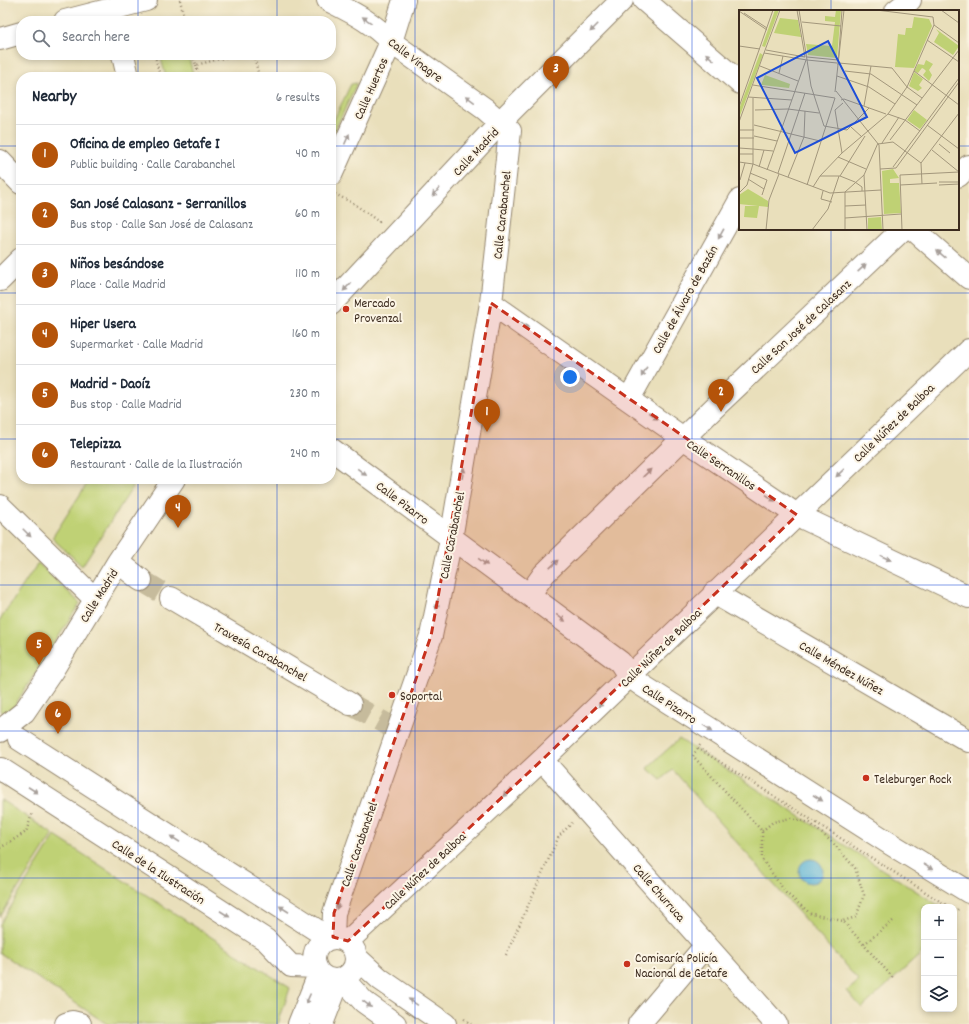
<!DOCTYPE html>
<html lang="en">
<head>
<meta charset="utf-8">
<style>
  body { margin:0; font-family:Dekko,sans-serif; background:#f6f6f7; color:#1f2937 }
  .controls { position:absolute; right:12px; bottom:12px; display:grid; overflow:hidden; border-radius:8px; box-shadow:0 2px 6px #0003 }
  .controls button { width:36px; height:36px; display:grid; place-items:center; padding:0; border:0; border-bottom:1px solid #e0e1e3; background:#fff; color:#1f2937; font:20px sans-serif }
  .you { position:absolute; left:570px; top:377px; width:14px; height:14px; margin:-10px; border:3px solid #fff; border-radius:50%; background:#1a73e8; box-shadow:0 0 0 6px #1a73e833 }
  .badge { display:grid; place-items:center; width:26px; height:26px; border-radius:50%; background:#b45309; color:#fff; font-size:13px; font-weight:700 }
  .pin { position:absolute; translate:-50% -33px; filter:drop-shadow(0 1px 2px #0008) }
  .pin::after { content:''; position:absolute; top:21px; width:14px; height:12px; background:inherit; clip-path:polygon(0 0,100% 0,50% 100%) }
  .list { margin:0; padding:0; list-style:none }
  h2 { display:flex; justify-content:space-between; align-items:center; height:52px; margin:0; padding:0 16px; font-size:17px }
  h2 small { font-size:13px; font-weight:400; color:#747a83 }
  .list li { display:grid; grid-template-columns:26px 1fr auto; gap:12px; align-items:center; box-sizing:border-box; height:60px; padding:0 16px; border-top:1px solid #e0e1e3 }
  .list b { display:block; font-size:15px; white-space:nowrap }
  .list p { margin:0; font-size:13px; white-space:nowrap; color:#747a83 }
  .list em { font-size:13px; font-style:normal; color:#747a83 }
  .icon { flex:none; width:22px; height:22px; fill:none; stroke:currentColor; stroke-width:2; stroke-linecap:round; stroke-linejoin:round }
  .map { position:relative; flex:none; width:969px; height:1024px; overflow:hidden }
  .search { position:absolute; background:#fff; box-shadow:0 2px 6px #0003; left:16px; top:16px; width:320px; height:44px; display:flex; align-items:center; gap:10px; box-sizing:border-box; padding:0 14px; border-radius:16px; color:#747a83; font-size:15px }
  .panel { position:absolute; background:#fff; box-shadow:0 2px 6px #0003; left:16px; top:72px; width:320px; height:412px; border-radius:16px }
  .map>svg:first-child { display:block }
  .green { fill:#bfd174; stroke:#7d7e49 }
  .water { fill:#55b0d3; stroke:#486d78 }
  .lines { fill:none; stroke-linecap:round; stroke-linejoin:round }
  .minor-tunnel { stroke:#c6bb9c; stroke-width:22; stroke-dasharray:22 11; stroke-linecap:butt }
  .minor-casing { stroke:#92846c; stroke-width:24 }
  .path { stroke:#92846c; stroke-width:2.5; stroke-dasharray:1 3; stroke-linecap:butt }
  .minor { stroke:#fff; stroke-width:22 }
  .oneway { fill:#a79f9a }
  .marked { fill:#c8321e; fill-opacity:0.2; stroke:#c8321e; stroke-width:3; stroke-dasharray:8 5; stroke-linejoin:round }
  .grid { fill:none; stroke:#1d4ed8; stroke-width:1; stroke-opacity:0.55 }
  .poi-dot { fill:#c8321e; stroke:#fcf5e5; stroke-width:1.5 }
  .labels { text-anchor:middle; stroke-width:4; stroke-linejoin:round; paint-order:stroke }
  .street-label { font-size:13px; fill:#3b2a1e; stroke:#fcf5e5 }
  .poi-label { font-size:13px; fill:#3b2a1e; stroke:#fcf5e5; text-anchor:start }
  .inset-road { fill:none; stroke:#a3977c; stroke-width:1 }
  .view { fill:#1d4ed8; fill-opacity:0.15; stroke:#1d4ed8; stroke-width:2 }
  .inset-edge { fill:none; stroke:#3b2a1e; stroke-width:2 }
</style>
</head>
<body>
<div class="map">
<svg width="969" height="1024" viewBox="0 0 969 1024">
  <rect width="100%" height="100%" fill="#fcf5e5"/>
  <filter id="ink" filterUnits="userSpaceOnUse"><feTurbulence type="fractalNoise" baseFrequency=".025" numOctaves="2"/><feDisplacementMap in="SourceGraphic" scale="8" xChannelSelector="R" yChannelSelector="G"/><feConvolveMatrix kernelMatrix="1 2 1 2 8 2 1 2 1" color-interpolation-filters="sRGB"/></filter>
  <filter id="wash" filterUnits="userSpaceOnUse"><feTurbulence type="fractalNoise" baseFrequency=".012" numOctaves="4" result="noise"/><feDisplacementMap in="SourceGraphic" scale="16" xChannelSelector="R" yChannelSelector="G"/><feGaussianBlur stdDeviation="0.9" result="paint"/><feColorMatrix in="noise" values="0 0 0 0 0 0 0 0 0 0 0 0 0 0 0 0 0 1.4 0 .05"/><feComposite in="paint" operator="in"/></filter>
  <g filter="url(#wash)">
    <rect width="100%" height="100%" fill="#e9dfbb"/>
    <path class="green" d="M160,55H188L194,77H166Z
      M357,83L332,137L331,126L351,84Z
      M90,479H138L82,566L52,538Z
      M38,563L80,603L8,716L0,711V620Z
      M679,739L941,907H924V951L862,1008L847,991L859,981L673,770L661,780L647,768Z
      M1,800L53,834L0,917V801Z
      M55,836L290,988L278,1024H107L0,953V924Z"/>
    <path class="water" d="M799 871a12 12 0 1 1 24 0a12 12 0 1 1-24 0Z"/>
  </g>
  <g filter="url(#ink)">
    <g class="lines">
      <path class="minor-tunnel" d="M141,580L171,598
        M350,704L397,730"/>
      <defs>
        <path id="minor" d="M328,0C353,13 371,21 391,42L485,109L510,131L491,303L451,539L431,636L334,913L333,937
          M644,0L740,83
          M896,11L910,0
          M65,21L146,0
          M0,39L21,33
          M123,55L128,77
          M0,161L21,183
          M331,175L391,42L404,0
          M958,176L969,166
          M913,229L969,278
          M0,280L21,259
          M491,303L683,438L797,515L969,597
          M331,304L510,112L622,0
          M629,399L740,200
          M331,449L620,662L629,676L643,686L889,843L969,892
          M0,506L95,599
          M118,562L141,580
          M714,593L969,741
          M529,595L544,574L715,407L903,229
          M171,598L350,704
          M0,731L24,712L52,671L118,562L174,479
          M19,739L329,938
          M542,760L776,1024
          M1,769L266,940L291,966L316,967
          M314 959a21 21 0 1 1 42 0a21 21 0 1 1-42 0Z
          M348,941L542,760L969,350
          M357,958L380,979L445,1024
          M343,979L364,1002L395,1024
          M66,1024L72,1022L80,1024
          M299,1024L319,974
          M322,1024L339,980
          M639,1024L706,945"/>
      </defs>
      <use href="#minor" class="minor-casing"/>
      <path class="path" d="M180,0L185,21
        M155,55L160,77
        M193,55L196,65L235,55
        M254,55L259,77
        M196,65L199,77
        M335,194L353,203L379,222L377,224
        M700,745L693,756L762,831V859L786,893L811,914L843,921L894,979
        M698,748L949,907
        M762,831L773,822L791,818L810,823L833,843L855,868L864,895L856,917L843,921
        M0,848L26,832L32,814
        M954,910L956,911L958,909
        M864,944L893,921
        M506,955L559,836L572,823
        M464,1019L471,1024"/>
      <use href="#minor" class="minor"/>
    </g>
    <defs><path id="oneway-solid" d="M-6-.8H1V-3.2L6.5 0L1 3.2V.8H-6Z"/></defs>
    <g class="oneway">
      <use href="#oneway-solid" transform="translate(367 20) rotate(-146)"/>
      <use href="#oneway-solid" transform="translate(594 28) rotate(135)"/>
      <use href="#oneway-solid" transform="translate(710 57) rotate(-139)"/>
      <use href="#oneway-solid" transform="translate(470 99) rotate(-144)"/>
      <use href="#oneway-solid" transform="translate(347 139) rotate(-66)"/>
      <use href="#oneway-solid" transform="translate(436 192) rotate(133)"/>
      <use href="#oneway-solid" transform="translate(721 234) rotate(119)"/>
      <use href="#oneway-solid" transform="translate(941 254) rotate(-139)"/>
      <use href="#oneway-solid" transform="translate(862 268) rotate(-43)"/>
      <use href="#oneway-solid" transform="translate(347 287) rotate(133)"/>
      <use href="#oneway-solid" transform="translate(524 325) rotate(35)"/>
      <use href="#oneway-solid" transform="translate(644 372) rotate(119)"/>
      <use href="#oneway-solid" transform="translate(653 416) rotate(36)"/>
      <use href="#oneway-solid" transform="translate(362 472) rotate(37)"/>
      <use href="#oneway-solid" transform="translate(463 473) rotate(-80)"/>
      <use href="#oneway-solid" transform="translate(647 473) rotate(-44)"/>
      <use href="#oneway-solid" transform="translate(840 473) rotate(136)"/>
      <use href="#oneway-solid" transform="translate(771 498) rotate(34)"/>
      <use href="#oneway-solid" transform="translate(27 533) rotate(45)"/>
      <use href="#oneway-solid" transform="translate(886 558) rotate(25)"/>
      <use href="#oneway-solid" transform="translate(483 562) rotate(36)"/>
      <use href="#oneway-solid" transform="translate(746 563) rotate(136)"/>
      <use href="#oneway-solid" transform="translate(554 564) rotate(-44)"/>
      <use href="#oneway-solid" transform="translate(437 604) rotate(101)"/>
      <use href="#oneway-solid" transform="translate(561 618) rotate(36)"/>
      <use href="#oneway-solid" transform="translate(602 703) rotate(136)"/>
      <use href="#oneway-solid" transform="translate(398 728) rotate(109)"/>
      <use href="#oneway-solid" transform="translate(708 728) rotate(33)"/>
      <use href="#oneway-solid" transform="translate(33 790) rotate(33)"/>
      <use href="#oneway-solid" transform="translate(507 793) rotate(137)"/>
      <use href="#oneway-solid" transform="translate(818 798) rotate(33)"/>
      <use href="#oneway-solid" transform="translate(175 839) rotate(-147)"/>
      <use href="#oneway-solid" transform="translate(928 867) rotate(31)"/>
      <use href="#oneway-solid" transform="translate(338 904) rotate(109)"/>
      <use href="#oneway-solid" transform="translate(284 909) rotate(-147)"/>
      <use href="#oneway-solid" transform="translate(225 914) rotate(33)"/>
      <use href="#oneway-solid" transform="translate(308 999) rotate(114)"/>
      <use href="#oneway-solid" transform="translate(413 1002) rotate(-146)"/>
      <use href="#oneway-solid" transform="translate(367 1004) rotate(38)"/>
    </g>
  </g>
  <path class="marked" d="M491,303L797,515L542,760L348,941L333,937L334,913L431,636Z"/>
  <path class="grid" d="M138,0V21M277,0V21M415,0V1024M554,0V1024M692,0V1024M831,0V11M138,55V77M277,55V77M0,146H21M331,146H740M958,146H969M831,229V1024M0,293H21M331,293H969M0,439H21M331,439H969M138,479V1024M277,479V1024M0,585H969M0,731H969M0,878H969"/>
  <g class="poi-dot">
    <circle cx="346" cy="309" r="4"/>
    <circle cx="392" cy="695" r="4"/>
    <circle cx="866" cy="778" r="4"/>
    <circle cx="627" cy="964" r="4"/>
  </g>
  <g class="labels">
    <g class="street-label">
      <text transform="translate(416 59) rotate(37)" y="5">Calle Vinagre</text>
      <text transform="translate(370 88) rotate(-66)" y="5">Calle Huertos</text>
      <text transform="translate(475 151) rotate(-47)" y="5">Calle Madrid</text>
      <text transform="translate(501 215) rotate(-84)" y="5">Calle Carabanchel</text>
      <text transform="translate(684 299) rotate(-61)" y="5">Calle de Álvaro de Bazán</text>
      <text transform="translate(800 326) rotate(-43)" y="5">Calle San José de Calasanz</text>
      <text transform="translate(893 422) rotate(-44)" y="5">Calle Núñez de Balboa</text>
      <text transform="translate(722 464) rotate(34)" y="5">Calle Serranillos</text>
      <text transform="translate(403 502) rotate(37)" y="5">Calle Pizarro</text>
      <text transform="translate(451 535) rotate(-79)" y="5">Calle Carabanchel</text>
      <text transform="translate(98 595) rotate(-58)" y="5">Calle Madrid</text>
      <text transform="translate(660 647) rotate(-44)" y="5">Calle Núñez de Balboa</text>
      <text transform="translate(261 651) rotate(30)" y="5">Travesía Carabanchel</text>
      <text transform="translate(842 667) rotate(30)" y="5">Calle Méndez Núñez</text>
      <text transform="translate(670 703) rotate(33)" y="5">Calle Pizarro</text>
      <text transform="translate(358 844) rotate(-71)" y="5">Calle Carabanchel</text>
      <text transform="translate(424 870) rotate(-43)" y="5">Calle Núñez de Balboa</text>
      <text transform="translate(159 871) rotate(33)" y="5">Calle de la Ilustración</text>
      <text transform="translate(660 892) rotate(49)" y="5">Calle Churruca</text>
    </g>
    <g class="poi-label">
      <text x="354" y="307">Mercado<tspan x="354" dy="15">Provenzal</tspan></text>
      <text x="400" y="700">Soportal</text>
      <text x="874" y="783">Teleburger Rock</text>
      <text x="635" y="962">Comisaría Policía<tspan x="635" dy="15">Nacional de Getafe</tspan></text>
    </g>
  </g>
  <g transform="translate(739 10)">
    <rect width="220" height="220" fill="#e9dfbb"/>
    <path d="M36,0H40L26,37L23,36ZM97,0H102L98,48L69,45L67,34L93,36L96,12L86,11V6L96,7ZM175,7L190,9L193,16L175,58L156,57L159,24L166,25L167,18H173ZM41,8L59,10L62,27L35,23ZM197,19L220,36L214,45L195,32L200,23ZM21,43L24,45L0,108V99ZM187,50L194,54L190,60L193,65L190,71L184,65L187,61L185,59L183,58L179,63L175,61L179,54L185,55ZM175,62L184,69L180,75L183,78L179,81L170,76ZM26,65L51,74L50,78L22,75ZM175,100L188,110L181,119L168,110ZM154,159L160,168L151,169V173H160L162,203L145,204L143,161ZM9,179L29,191V197L20,196L18,208L5,207L6,196H19L0,194V185ZM142,207L143,220H129V208Z" fill="#bfd174"/>
    <path class="inset-road" d="M58,0L66,47M60,0L68,50M137,0L194,7M202,0L220,13M0,1L28,20M5,3L28,18M63,12L102,16M195,15L220,33M188,30L220,52M0,36L21,39M27,40L66,47M25,43L41,0M25,43L68,50M68,47L99,50M68,50L72,76L85,116L108,120L130,98M68,50L98,53M100,53L153,58L168,77L183,88M99,55L103,0M21,56L59,71M106,61L132,64L178,95M175,61L220,95M40,63L44,46M98,66L130,77L156,94M14,75L96,88M97,81L140,135L144,220M96,82L105,0M9,87L53,90M102,90L105,89L147,104M125,96L132,56M0,97L34,0M16,100L49,99L80,103M149,104L166,110L181,121M0,112L25,43M15,115L81,131M188,115L220,139M112,117L123,127M0,120H15M15,126L38,131M0,128H15M151,130L220,40M143,133L160,107M139,134L154,132L182,153L183,174M200,134L211,143M0,138L14,139M14,139L34,141M193,140L220,162M103,143L96,100L104,93M0,144H14M99,147L127,159M0,152L14,154L91,183L142,180M182,153L220,103M20,157L25,140M154,157L220,68M141,159L157,158L220,72M28,160L67,50M11,163L28,170L23,185M39,163L66,83M161,165L220,162M161,165L163,220M81,166H101L116,172L123,177V181M101,166L126,126M49,167L65,127L66,101M9,169L25,179M1,170L6,153M200,172H220M68,175L96,88M161,175L198,173M200,175L220,174M74,177L81,166L103,143L149,104L168,77L195,15L194,7M84,181L82,189L93,192M0,183L8,175L14,154V88M106,196L127,195M106,208L162,204M27,220L30,190L40,164M73,220L89,199L100,166M106,220V182L125,165M128,220L125,165L139,133"/>
    <path class="view" d="M89,31L128,107L56,143L18,68Z"/>
    <rect width="220" height="220" class="inset-edge"/>
  </g>
</svg>
<div class="controls">
<button>+</button>
<button>−</button>
<button><svg class="icon" aria-label="layers" viewBox="0 0 24 24"><path d="M12 4l9 5-9 5-9-5zM3 14l9 5 9-5"/></svg></button>
</div>
<div class="you"></div>
<div class="pin badge" style="left:487px;top:432px">1</div>
<div class="pin badge" style="left:721px;top:412px">2</div>
<div class="pin badge" style="left:556px;top:89px">3</div>
<div class="pin badge" style="left:178px;top:528px">4</div>
<div class="pin badge" style="left:39px;top:665px">5</div>
<div class="pin badge" style="left:58px;top:734px">6</div>
<div class="search"><svg class="icon" aria-label="search" viewBox="0 0 24 24"><circle cx="10" cy="10" r="6"/><path d="M15 15l6 6"/></svg>Search here</div>
<section class="panel">
<h2>Nearby<small>6 results</small></h2>
<ul class="list">
<li><span class="badge">1</span><div><b>Oficina de empleo Getafe I</b><p>Public building · Calle Carabanchel</p></div><em>40 m</em></li>
<li><span class="badge">2</span><div><b>San José Calasanz - Serranillos</b><p>Bus stop · Calle San José de Calasanz</p></div><em>60 m</em></li>
<li><span class="badge">3</span><div><b>Niños besándose</b><p>Place · Calle Madrid</p></div><em>110 m</em></li>
<li><span class="badge">4</span><div><b>Hiper Usera</b><p>Supermarket · Calle Madrid</p></div><em>160 m</em></li>
<li><span class="badge">5</span><div><b>Madrid - Daoíz</b><p>Bus stop · Calle Madrid</p></div><em>230 m</em></li>
<li><span class="badge">6</span><div><b>Telepizza</b><p>Restaurant · Calle de la Ilustración</p></div><em>240 m</em></li>
</ul>
</section>
</div>
</body>
</html>
